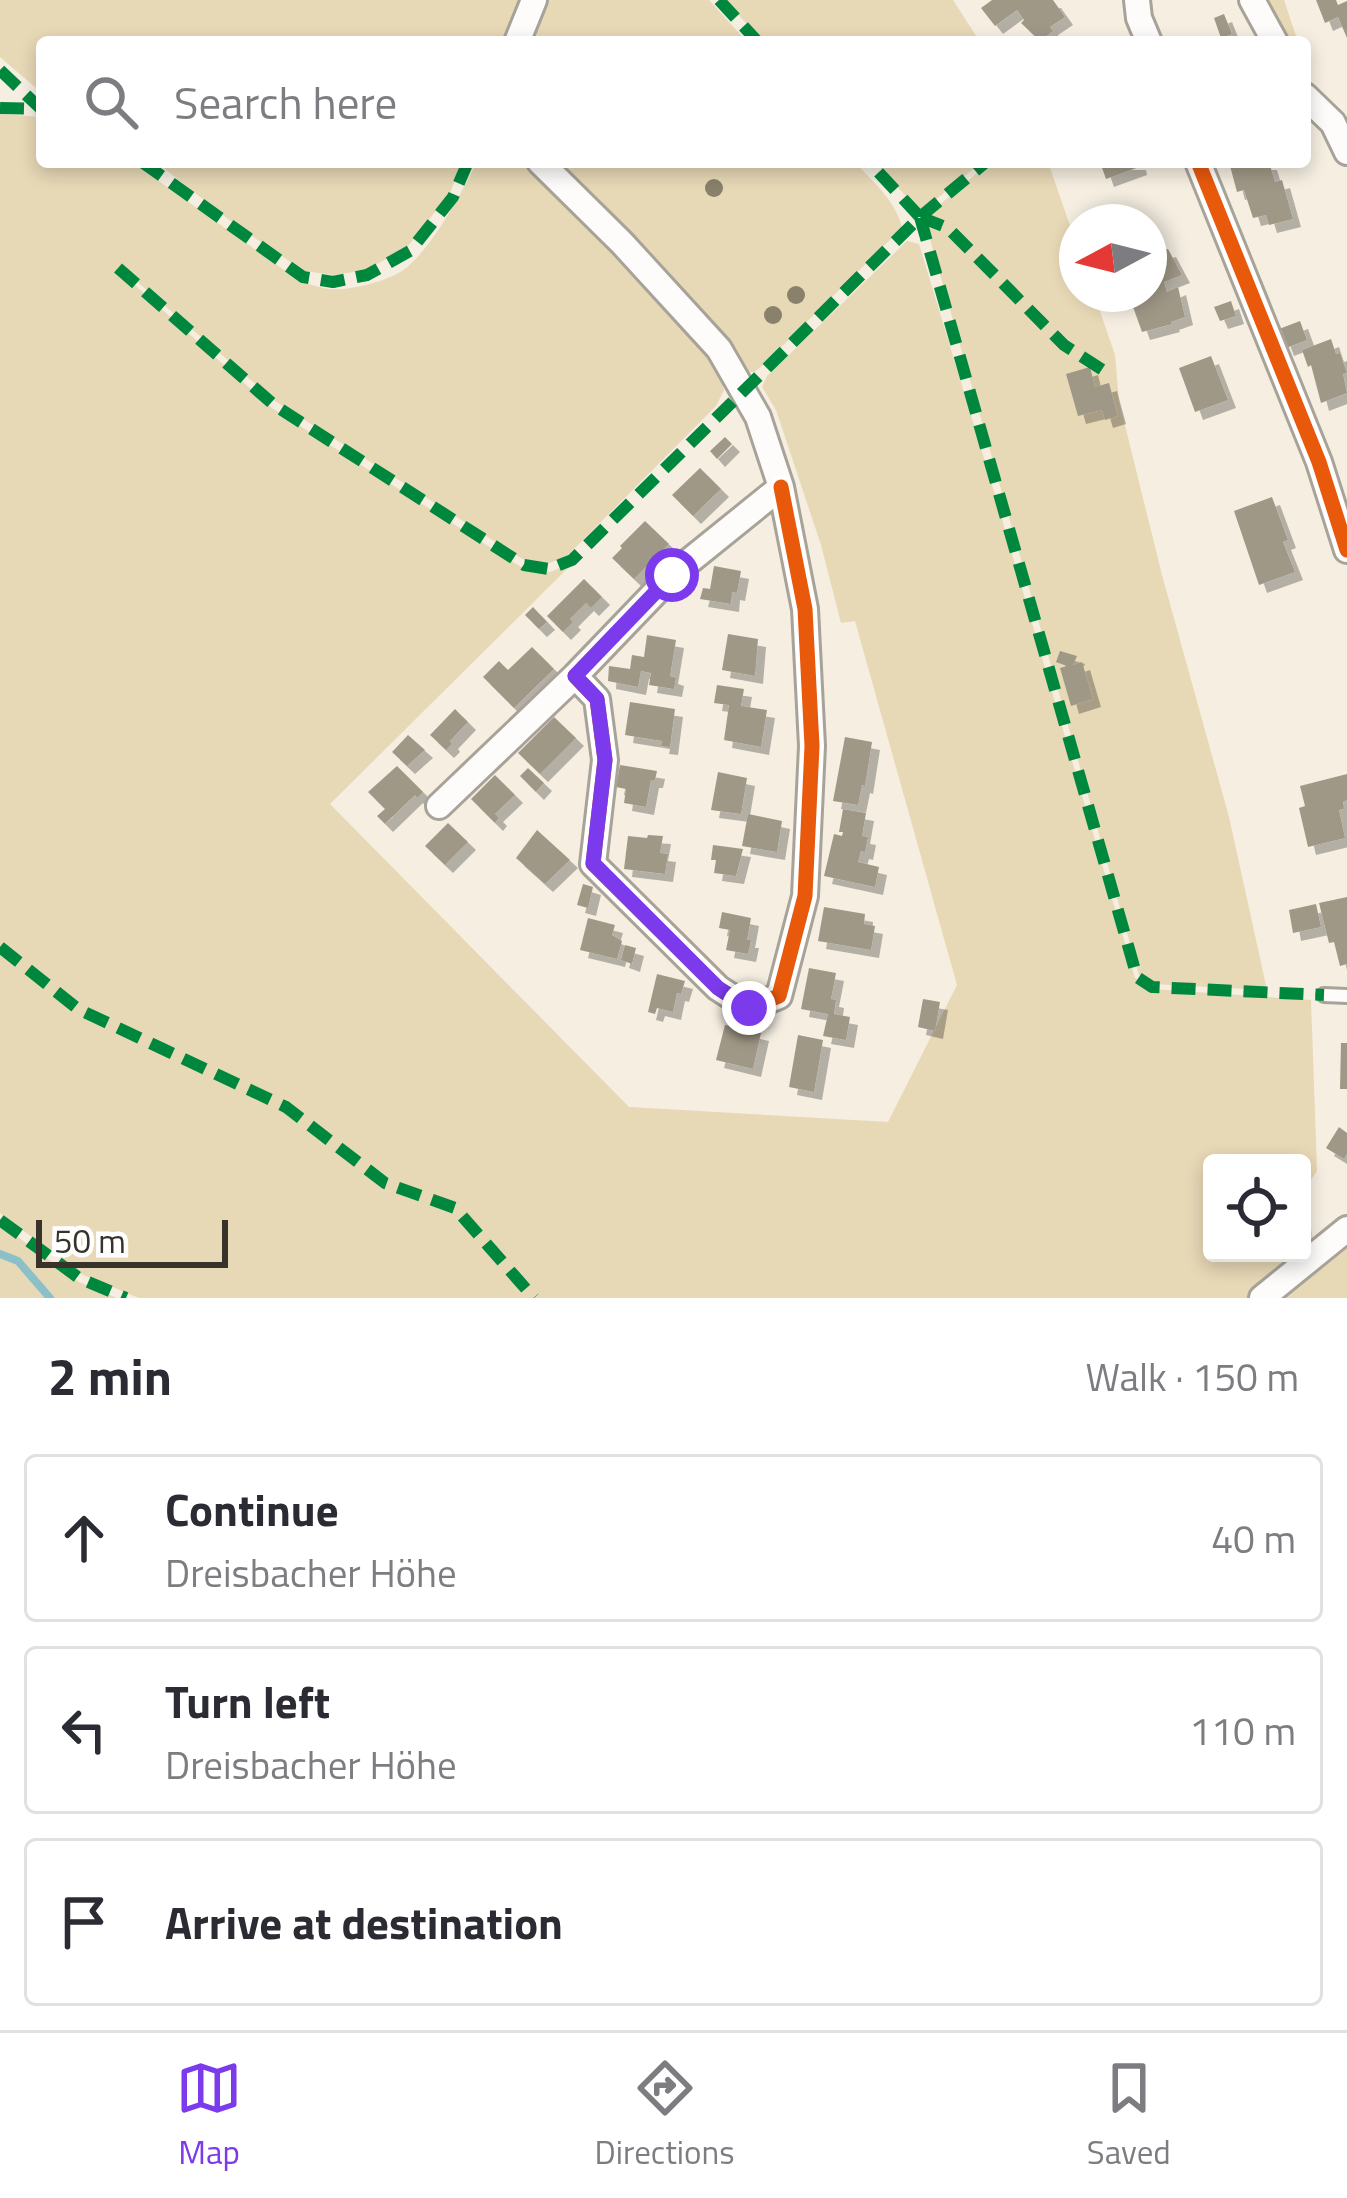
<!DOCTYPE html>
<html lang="en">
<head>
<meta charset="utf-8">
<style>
  body { margin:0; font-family:"Titillium Web",sans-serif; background:#f2f2f3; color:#2b2b33 }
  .controls { position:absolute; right:36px; bottom:36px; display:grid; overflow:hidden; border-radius:12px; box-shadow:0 6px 18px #0003 }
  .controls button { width:108px; height:108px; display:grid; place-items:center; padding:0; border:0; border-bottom:3px solid #e1e1e2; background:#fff; color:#2b2b33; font:60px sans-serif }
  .compass { position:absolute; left:1059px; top:204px; width:108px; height:108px; border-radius:50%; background:#fff; box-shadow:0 6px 18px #0003; rotate:263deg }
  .scale { position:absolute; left:36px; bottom:30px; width:192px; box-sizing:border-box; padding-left:12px; border:6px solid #37332a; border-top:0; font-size:33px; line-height:42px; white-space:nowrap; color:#37332a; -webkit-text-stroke:9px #fff; paint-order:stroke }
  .stop { position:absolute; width:36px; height:36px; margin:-27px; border:9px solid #7c3aed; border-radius:50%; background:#fff }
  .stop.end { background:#7c3aed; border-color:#fff; box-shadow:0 3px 12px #0008 }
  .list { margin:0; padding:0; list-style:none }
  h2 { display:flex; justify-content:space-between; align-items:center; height:156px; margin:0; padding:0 48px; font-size:51px }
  h2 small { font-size:39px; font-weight:400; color:#7c7c81 }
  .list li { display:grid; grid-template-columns:78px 1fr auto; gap:36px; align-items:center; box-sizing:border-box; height:168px; margin:0 24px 24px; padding:0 24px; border:3px solid #e1e1e2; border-radius:12px }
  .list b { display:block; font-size:45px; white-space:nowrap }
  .list p { margin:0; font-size:39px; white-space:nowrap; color:#7c7c81 }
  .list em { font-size:39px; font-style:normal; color:#7c7c81 }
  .icon { flex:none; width:66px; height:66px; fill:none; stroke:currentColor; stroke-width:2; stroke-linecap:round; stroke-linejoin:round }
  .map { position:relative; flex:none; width:1347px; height:1298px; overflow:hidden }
  .search { position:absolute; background:#fff; box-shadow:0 6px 18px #0003; left:36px; right:36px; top:36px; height:132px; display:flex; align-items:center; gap:30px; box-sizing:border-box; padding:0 42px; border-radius:12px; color:#7c7c81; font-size:45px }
  .sheet { height:732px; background:#fff }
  nav { display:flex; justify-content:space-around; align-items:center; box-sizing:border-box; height:168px; border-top:3px solid #e1e1e2; background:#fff; font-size:33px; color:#7c7c81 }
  nav a { display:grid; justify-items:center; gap:6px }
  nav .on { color:#7c3aed }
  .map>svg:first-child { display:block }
  .green { fill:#e7d8b6; fill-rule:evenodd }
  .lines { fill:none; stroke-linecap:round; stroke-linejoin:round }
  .stream { stroke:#8bc0c9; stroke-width:8 }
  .building { fill:#a09887; filter:url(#shadow) }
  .service-casing { stroke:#a8a399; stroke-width:18 }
  .minor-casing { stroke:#a8a399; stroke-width:30 }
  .service { stroke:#fefcfa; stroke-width:12 }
  .minor { stroke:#fefcfa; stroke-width:24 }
  .quiet { stroke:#00873e; stroke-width:12; stroke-dasharray:24 12; stroke-linecap:butt }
  .cycleway-casing { stroke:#fff; stroke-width:22 }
  .cycleway { stroke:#e8590c; stroke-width:15 }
  .tree { fill:#8a816c }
  .route { stroke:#7c3aed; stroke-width:15 }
</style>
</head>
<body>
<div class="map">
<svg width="1347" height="1298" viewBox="0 0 1347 1298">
  <defs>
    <filter id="shadow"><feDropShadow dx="8" dy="8" stdDeviation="0" flood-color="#0004"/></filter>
  </defs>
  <rect width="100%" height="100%" fill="#f5eee1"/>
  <path class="green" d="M0,0H522L507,42H42V93L0,57Z
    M543,0H709L747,42H526Z
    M725,0H953L980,42H763Z
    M1265,0H1284L1298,42H1284Z
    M0,114L42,117V162H132L301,282C310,284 320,288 329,289C350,291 384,282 402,271C429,253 463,191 477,162H530L712,357L724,390L716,406L568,555L550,563L527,562L275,401L119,266L117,269L272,408L524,569L550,572L573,563L330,804L629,1107L888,1122L957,985L855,621L841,623L821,545L776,410L762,387L767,376L907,241L919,244L990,478L1135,978L1152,989L1311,1000L1317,1171L1304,1190L1315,1249L1254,1298H139L81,1274L0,1213ZM1212,1163H1302V1253H1212Z
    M156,162H462L450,193L408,246L367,270L334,275L304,271L237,226Z
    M556,162H855C872,181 897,202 902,228L762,366L754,372H745Z
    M875,162H982L923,210L913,204Z
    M990,162H1048L1077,246V294H1094L1115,355L1119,401L1162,575L1229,817L1267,990L1152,984L1139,975L924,218Z
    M0,1224L79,1282L117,1298H0Z
    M1347,1237V1298H1272Z"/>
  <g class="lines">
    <path class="stream" d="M0,1254L18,1261L50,1298"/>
  </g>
  <path class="building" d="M992,0H1053L1065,17L1050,27L1053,31L1040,41L1021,23L1024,20L1017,10L995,26L981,8Z
    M1316,0H1336L1338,5L1347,1V38L1338,17L1325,23Z
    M1224,14L1232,34L1221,38L1214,18Z
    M1100,162H1138L1139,167L1106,179Z
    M1229,162H1269L1275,182L1282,180L1293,219L1269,225L1266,215L1253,218L1244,190L1237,192Z
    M1168,249L1182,275L1164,282L1167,292L1178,287L1185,317L1171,322L1172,324L1142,332L1132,304L1144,300L1141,294H1149V254Z
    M1231,301L1236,316L1220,321L1214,307Z
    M1300,321L1307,340L1286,348L1279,329Z
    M1331,339L1336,354L1340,353L1347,373L1343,374L1347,393L1321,403L1311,365L1308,367L1302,350Z
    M1211,356L1228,400L1195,412L1179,368Z
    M1090,367L1095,387L1109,383L1118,416L1105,420L1102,410L1078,416L1066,374Z
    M725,437L732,444L717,459L710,451Z
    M700,468L721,489L693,516L672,495Z
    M1272,497L1288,540L1283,542L1295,572L1259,585L1234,511Z
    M645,521L669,544L634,579L612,558L622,548L620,546Z
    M714,566L741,571L737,593L732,592L731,604L700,599L703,588L710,589Z
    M584,579L602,597L591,608L586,603L570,619L573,622L563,632L547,616Z
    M533,607L547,622L539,629L525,615Z
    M728,634L758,639L755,676L722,670Z
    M647,635L676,640L670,676L676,678L674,689L649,685L651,673L641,671L638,687L608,681L609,666L630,669L632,655L644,657Z
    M532,647L554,669L514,708L483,677L499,661L508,670Z
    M1060,651L1077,656L1073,665L1082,662L1093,699L1071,706L1060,668L1067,666L1056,662Z
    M717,685L744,689L741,706L767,710L761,747L724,740L729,705L714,703Z
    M630,702L675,709L670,747L661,746L662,741L625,735Z
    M455,709L468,722L450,741L452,744L446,750L430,735Z
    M554,717L576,738L540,774L518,753Z
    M408,735L425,750L407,766L392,752Z
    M845,737L872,742L865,786L862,785L858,805L833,801Z
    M620,765L657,771L655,780H651L646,807L624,803L626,789L616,787Z
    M397,766L423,792L417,798L415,795L385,824L377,816L385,809L368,792Z
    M528,768L544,783L536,792L520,776Z
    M718,772L747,778L741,814L711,810Z
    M1347,774V800L1343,802L1344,809L1339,810L1345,838L1308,847L1299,808L1305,806L1300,786Z
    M495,775L515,795L495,814L499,818L495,823L471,799Z
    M843,809L866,813L862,836L868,837L865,852L861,851L858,862L879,867L875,887L824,876L834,834L842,836L843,832H839Z
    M748,814L782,821L777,852L742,846Z
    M448,823L468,842L445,865L425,846Z
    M537,830L570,860L545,884L516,858Z
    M648,835L663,836L660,853L668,854L665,874L624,869L628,836L647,838Z
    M713,845L743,849L736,876L714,873L716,860H711Z
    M583,884L593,887L588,908L577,905Z
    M1347,897V964L1340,966L1334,942L1329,943L1319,903Z
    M1316,904L1321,927L1293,933L1289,910Z
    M824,907L865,914L864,924L875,926L871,950L818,941Z
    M722,912L751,918L747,940H751L748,954L726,950L730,930L719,928Z
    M588,918L615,925L612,935L622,941L617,959L580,950Z
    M625,945L636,948L632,964L621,960Z
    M809,968L836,973L831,999L836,1000L834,1014L850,1017L846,1040L823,1036L828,1014L801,1009Z
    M657,974L685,981L681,994L677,993L673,1012L657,1008L655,1014L648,1012Z
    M923,999L940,1002L935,1031L918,1027Z
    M725,1025L761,1033L753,1069L716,1060Z
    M798,1035L823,1040L814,1092L789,1087Z
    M1341,1043H1347V1089H1340Z
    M1339,1127L1347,1133V1154L1344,1159L1326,1148Z"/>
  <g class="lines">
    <defs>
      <path id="service" d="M1324,995L1347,996"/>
      <path id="minor" d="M1137,0L1139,18L1149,42
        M1252,0L1275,42
        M517,42L534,0
        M1305,96L1333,123L1347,152
        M1198,162L1319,462L1347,550
        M575,676L597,699L605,760L593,864L718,988L749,1008L779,996L805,896L812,746L805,609L781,487
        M439,806L575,676L672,575L781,487L758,417L719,349L622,243L540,162
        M1262,1298L1347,1229"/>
    </defs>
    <use href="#service" class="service-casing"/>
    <use href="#minor" class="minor-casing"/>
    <use href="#service" class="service"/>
    <use href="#minor" class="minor"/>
    <path class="quiet" d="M719,0L758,42
      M0,70L40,108
      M0,108L42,109
      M142,162L303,277L333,282L367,275L410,251L453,197L468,162
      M920,217L1137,977L1152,987L1324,995
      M920,217L948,228L1064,345L1112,376
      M920,217L986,162
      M118,268L274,405L524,565L549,569L572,560L920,217L869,162
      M0,947L78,1009L286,1107L385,1183L455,1208L534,1298
      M0,1220L79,1278L126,1298"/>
    <defs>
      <path id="cycleway" d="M1198,162L1319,462L1347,550
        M575,676L597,699L605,760L593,864L718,988L749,1008L779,996L805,896L812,746L805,609L781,487"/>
    </defs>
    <use href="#cycleway" class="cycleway-casing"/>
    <use href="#cycleway" class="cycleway"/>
  </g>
  <g class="tree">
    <circle cx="714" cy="188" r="9"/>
    <circle cx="796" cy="295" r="9"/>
    <circle cx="773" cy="315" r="9"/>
  </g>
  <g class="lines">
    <path class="route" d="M672,575L575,676L597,699L605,760L593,863L718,988L749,1008"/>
  </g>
</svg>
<div class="controls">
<button><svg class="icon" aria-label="locate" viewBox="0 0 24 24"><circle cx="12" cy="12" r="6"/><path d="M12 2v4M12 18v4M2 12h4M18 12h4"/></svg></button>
</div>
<svg class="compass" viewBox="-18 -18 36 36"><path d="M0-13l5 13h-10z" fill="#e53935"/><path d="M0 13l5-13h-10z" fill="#7c7c81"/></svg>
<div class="scale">50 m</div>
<div class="stop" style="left:672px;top:575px"></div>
<div class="stop end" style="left:749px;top:1008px"></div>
<div class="search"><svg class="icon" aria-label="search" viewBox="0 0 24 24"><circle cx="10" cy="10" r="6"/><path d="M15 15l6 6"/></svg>Search here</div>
</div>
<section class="sheet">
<h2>2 min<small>Walk · 150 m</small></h2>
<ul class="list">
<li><svg class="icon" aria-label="ahead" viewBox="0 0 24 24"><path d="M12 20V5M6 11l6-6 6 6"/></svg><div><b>Continue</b><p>Dreisbacher Höhe</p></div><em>40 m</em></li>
<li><svg class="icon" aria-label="left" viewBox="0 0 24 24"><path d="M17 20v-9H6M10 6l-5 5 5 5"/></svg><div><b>Turn left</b><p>Dreisbacher Höhe</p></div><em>110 m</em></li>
<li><svg class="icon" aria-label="arrive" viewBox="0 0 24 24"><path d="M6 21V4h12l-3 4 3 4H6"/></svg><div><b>Arrive at destination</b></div></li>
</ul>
</section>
<nav>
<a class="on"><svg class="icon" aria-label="map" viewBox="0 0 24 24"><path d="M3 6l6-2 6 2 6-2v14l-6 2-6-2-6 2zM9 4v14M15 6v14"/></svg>Map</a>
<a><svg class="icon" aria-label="directions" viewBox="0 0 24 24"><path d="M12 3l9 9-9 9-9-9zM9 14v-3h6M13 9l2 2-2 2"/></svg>Directions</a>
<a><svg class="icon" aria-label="saved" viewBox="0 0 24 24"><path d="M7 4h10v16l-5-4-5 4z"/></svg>Saved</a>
</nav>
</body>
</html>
